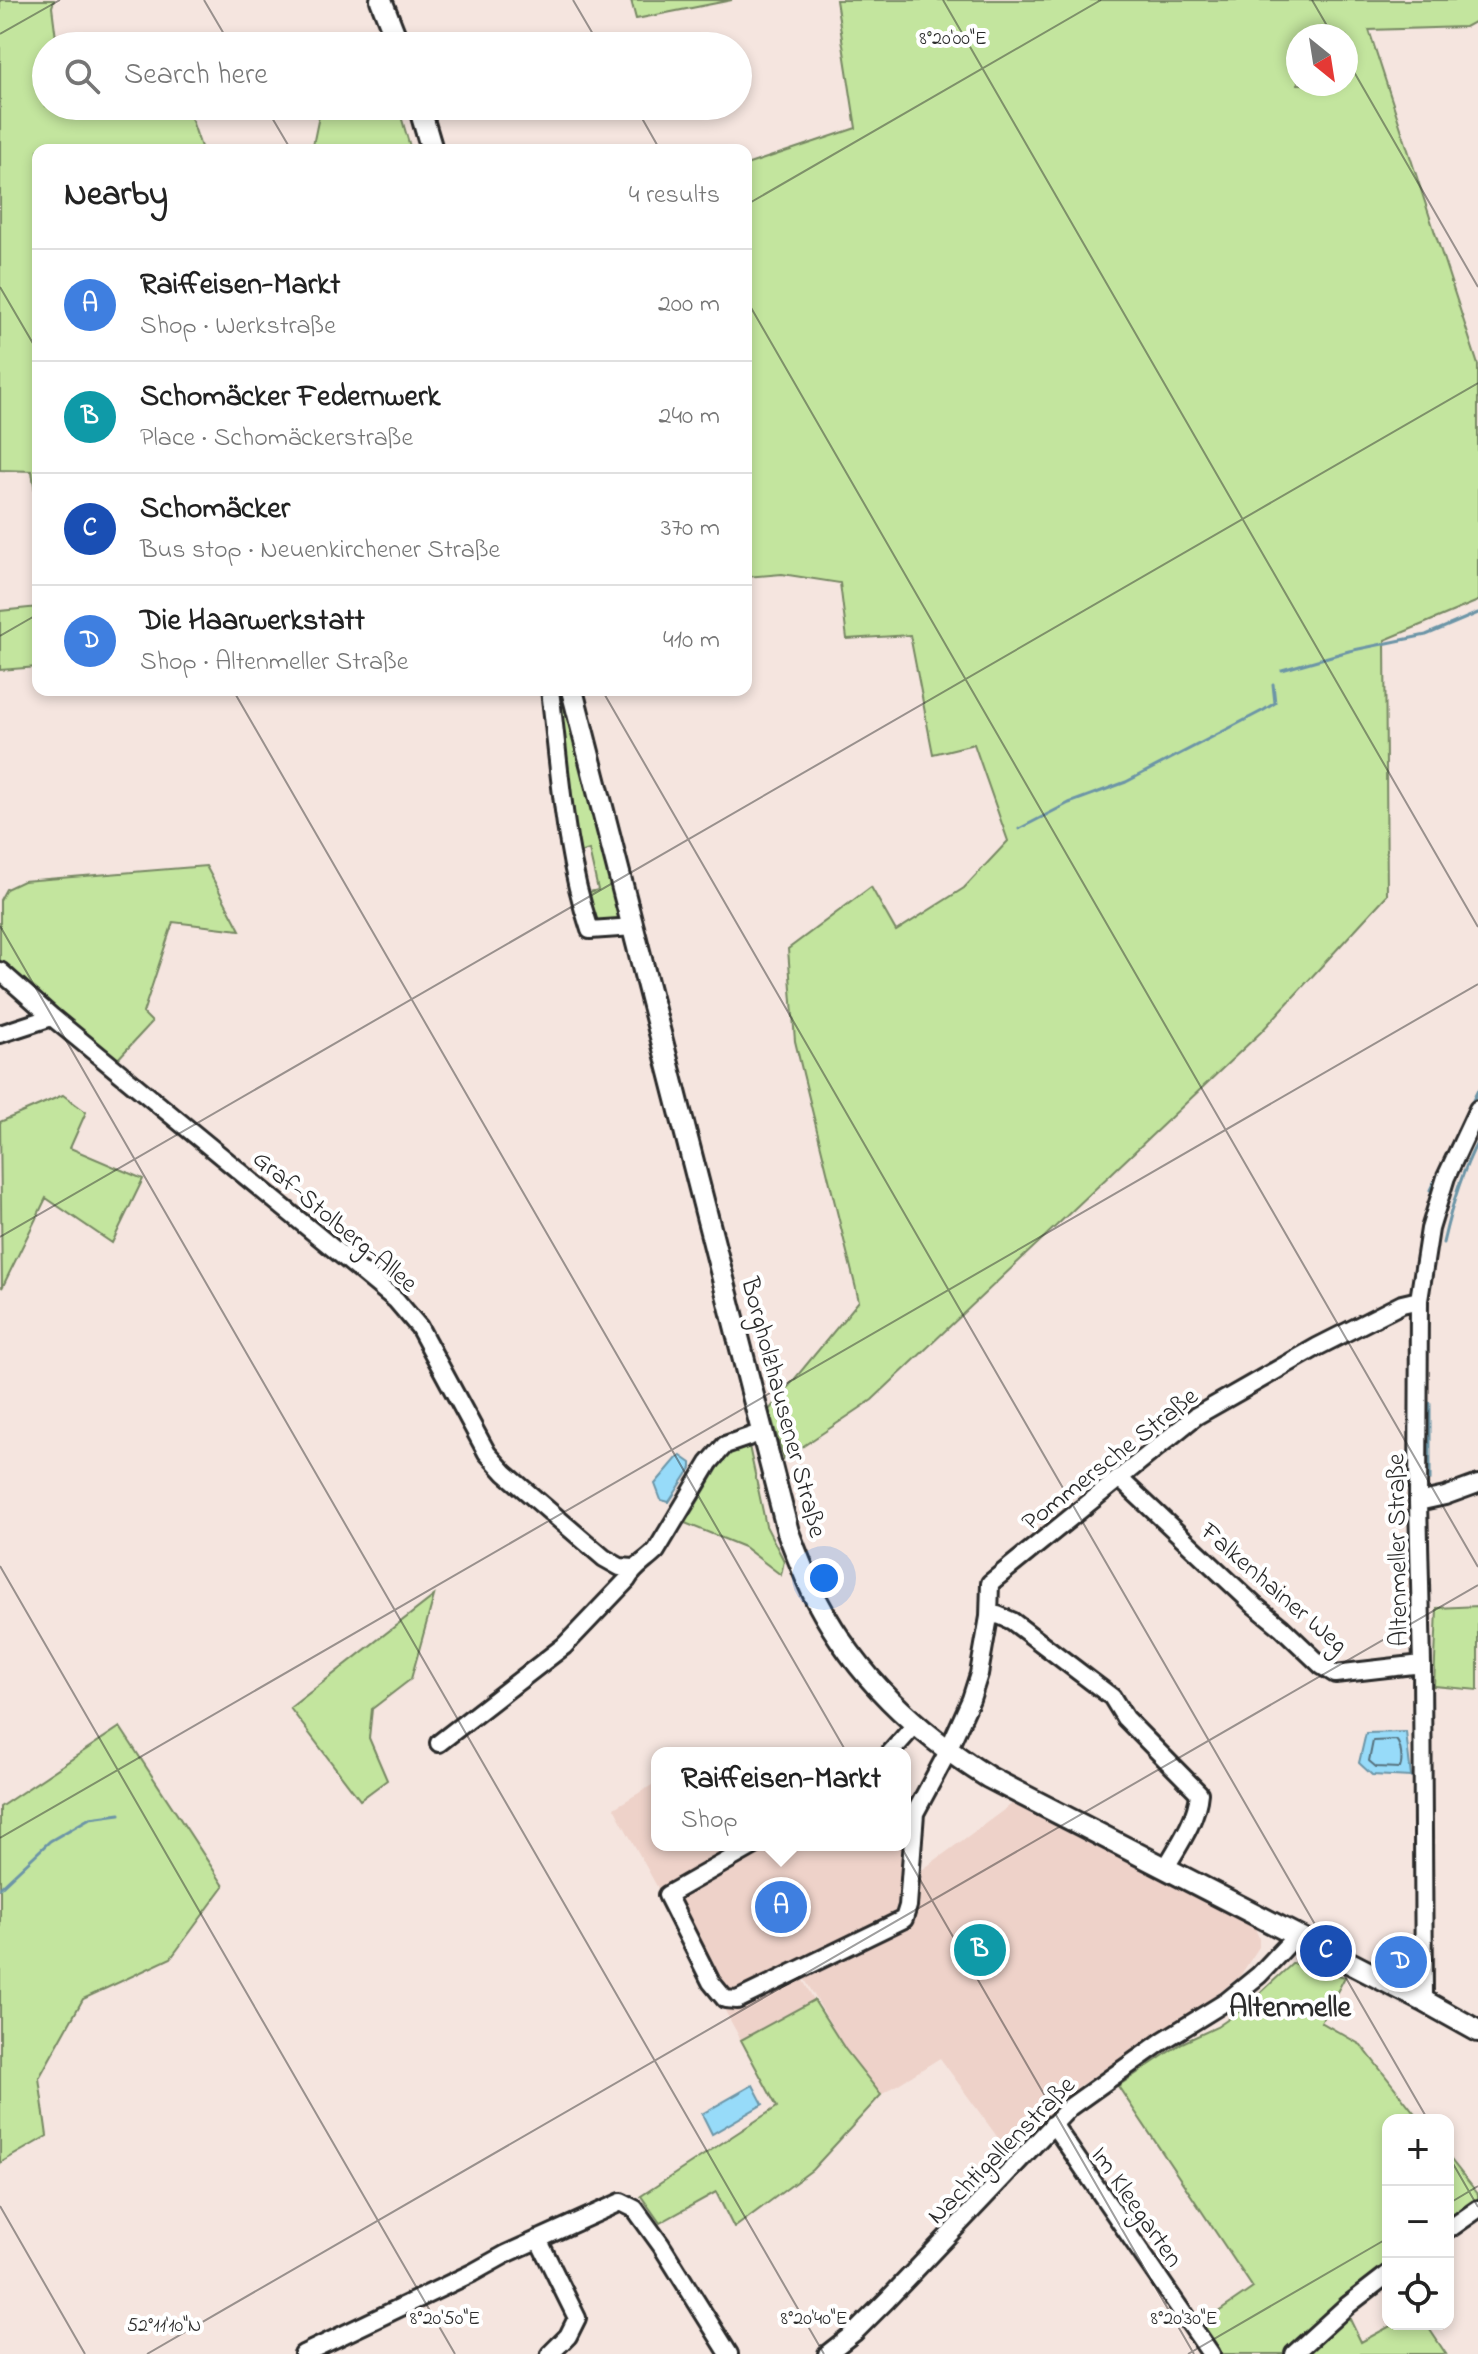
<!DOCTYPE html>
<html lang="en">
<head>
<meta charset="utf-8">
<style>
  body { margin:0; font-family:"Indie Flower",sans-serif; background:#f6f6f6; color:#222 }
  .controls { position:absolute; right:24px; bottom:24px; display:grid; overflow:hidden; border-radius:16px; box-shadow:0 4px 12px #0003 }
  .controls button { width:72px; height:72px; display:grid; place-items:center; padding:0; border:0; border-bottom:2px solid #e0e0e0; background:#fff; color:#222; font:40px sans-serif }
  .compass { position:absolute; left:1286px; top:24px; width:72px; height:72px; border-radius:50%; background:#fff; box-shadow:0 4px 12px #0003; rotate:150deg }
  .you { position:absolute; left:824px; top:1578px; width:28px; height:28px; margin:-20px; border:6px solid #fff; border-radius:50%; background:#1a73e8; box-shadow:0 0 0 12px #1a73e833 }
  .badge { display:grid; place-items:center; width:52px; height:52px; border-radius:50%; background:#1f6fb2; color:#fff; font-size:26px; font-weight:700 }
  .pin { position:absolute; translate:-50% -50%; border:4px solid #fff; box-shadow:0 2px 8px #0006 }
  .popup { position:absolute; left:651px; top:1747px; width:260px; height:104px; box-sizing:border-box; display:grid; place-content:center; border-radius:16px; background:#fff; filter:drop-shadow(0 2px 6px #0005); font-size:26px; white-space:nowrap; color:#767676 }
  .popup b { font-size:30px; color:#222 }
  .popup::after { content:''; position:absolute; left:50%; top:100%; margin-left:-16px; border:16px solid transparent; border-top-color:#fff }
  .list { margin:0; padding:0; list-style:none }
  h2 { display:flex; justify-content:space-between; align-items:center; height:104px; margin:0; padding:0 32px; font-size:34px }
  h2 small { font-size:26px; font-weight:400; color:#767676 }
  .list li { display:grid; grid-template-columns:52px 1fr auto; gap:24px; align-items:center; box-sizing:border-box; height:112px; padding:0 32px; border-top:2px solid #e0e0e0 }
  .list b { display:block; font-size:30px; white-space:nowrap }
  .list p { margin:0; font-size:26px; white-space:nowrap; color:#767676 }
  .list em { font-size:26px; font-style:normal; color:#767676 }
  .icon { flex:none; width:44px; height:44px; fill:none; stroke:currentColor; stroke-width:2; stroke-linecap:round; stroke-linejoin:round }
  .map { position:relative; flex:none; width:1478px; height:2354px; overflow:hidden }
  .search { position:absolute; background:#fff; box-shadow:0 4px 12px #0003; left:32px; top:32px; width:720px; height:88px; display:flex; align-items:center; gap:20px; box-sizing:border-box; padding:0 28px; border-radius:44px; color:#767676; font-size:30px }
  .panel { position:absolute; background:#fff; box-shadow:0 4px 12px #0003; left:32px; top:144px; width:720px; height:552px; border-radius:16px }
  .map>svg:first-child { display:block }
  .built { fill:#eed2c9 }
  .green { fill:#c3e59e; stroke:#778864; stroke-width:2; fill-rule:evenodd }
  .water { fill:#97dbf9; stroke:#6c95a7; stroke-width:2 }
  .lines { fill:none; stroke-linecap:round; stroke-linejoin:round }
  .shore { stroke:#56717d; stroke-width:2 }
  .stream { stroke:#6c95a7; stroke-width:3 }
  .minor-casing { stroke:#2b2b2b; stroke-width:22 }
  .major-casing { stroke:#2b2b2b; stroke-width:26 }
  .minor { stroke:#fff; stroke-width:16 }
  .major { stroke:#fff; stroke-width:20 }
  .ticks { fill:none; stroke:#2b2b2b; stroke-width:2; stroke-opacity:0.45 }
  .labels { text-anchor:middle; stroke-width:8; stroke-linejoin:round; paint-order:stroke }
  .street-label { font-size:26px; fill:#2b2b2b; stroke:#fff }
  .quarter-label { font-size:30px; font-weight:bold; fill:#2b2b2b; stroke:#fff }
  .ticks-label { font-size:20px; text-anchor:middle; fill:#2b2b2b; stroke:#fff; stroke-width:8; stroke-linejoin:round; paint-order:stroke }
</style>
</head>
<body>
<div class="map">
<svg width="1478" height="2354" viewBox="0 0 1478 2354">
  <rect width="100%" height="100%" fill="#f5e5df"/>
  <filter id="ink" filterUnits="userSpaceOnUse"><feTurbulence type="fractalNoise" baseFrequency=".0125" numOctaves="2"/><feDisplacementMap in="SourceGraphic" scale="16" xChannelSelector="R" yChannelSelector="G"/><feConvolveMatrix kernelMatrix="1 2 1 2 8 2 1 2 1" color-interpolation-filters="sRGB"/></filter>
  <g filter="url(#ink)">
    <path class="built" d="M657,1782V1845H905V1826L908,1828L915,1875L1012,1804L1255,1928L1259,1938V1947L1240,1976L1216,1995L1070,2092L1009,2153L940,2058L881,2095L845,2049L803,1976L800,1975L814,2000L741,2040L614,1808Z"/>
    <path class="green" d="M0,0H54L52,7L57,46H46V106H70L73,119L113,106H187L202,150H38V514L32,471L0,470Z
      M631,0H732L636,19Z
      M836,0H1478V20L1465,27L1369,30L1478,365V601L1385,640L1387,895L1261,1032L872,1400L784,1459L769,1410L859,1301L795,1041L788,949L871,887L896,931L964,888L1008,841L974,744L933,754L910,635L847,639L840,583L782,574L746,577V244L748,243L746,236V165L856,128ZM1298,36H1346V84H1298Z
      M350,106H398L411,150H312L319,116Z
      M38,607V667L0,670V611Z
      M564,692L568,696L621,924L606,926L592,918L585,893L598,890L589,850L576,854L558,699Z
      M206,866L240,930L173,922L143,1013L152,1022L116,1061L0,963V900L6,889L23,881Z
      M63,1095L86,1112L70,1148L143,1179L112,1243L46,1198L2,1288L0,1122Z
      M749,1446L766,1526L784,1561L781,1575L744,1547L685,1523L729,1450Z
      M434,1596L411,1679L372,1709L369,1738L387,1780L360,1800L290,1708Z
      M1478,1606V1690L1434,1686L1437,1608Z
      M120,1727L224,1886L171,1958L83,1999L39,2078L47,2136L0,2163V1807Z
      M1293,1963L1345,1977L1321,2022L1361,2045L1420,2120H1388V2268L1286,2354H1217L1198,2326L1253,2288L1118,2086L1182,2043L1217,2027L1243,2009Z
      M814,2000L845,2049L881,2095L812,2170L734,2228L716,2192L660,2223L641,2196L777,2107L741,2040Z
      M1448,2156L1478,2194V2205L1448,2226Z
      M1347,2313L1361,2342L1394,2324H1426L1446,2354H1303Z"/>
    <path class="water" d="M681,1456L691,1463V1468L669,1502L661,1500L655,1484L677,1458Z
      M1406,1732L1411,1777L1372,1775L1359,1763L1366,1733Z
      M753,2085L763,2104L712,2134L702,2114Z"/>
    <g class="lines">
      <path class="shore" d="M1396,1740C1401,1745 1403,1761 1400,1768L1376,1767L1369,1761L1373,1741Z"/>
      <path class="stream" d="M1282,670L1349,651L1426,635L1478,613
        M1019,829L1069,803L1126,782L1264,710L1275,703L1273,684
        M1430,1190L1478,1090
        M1443,1243C1451,1208 1461,1173 1478,1141
        M1430,1480V1403
        M0,1888L50,1841L90,1818L120,1814"/>
      <defs>
        <path id="minor" d="M550,690C560,770 564,853 590,930L634,927
          M0,971L52,1017L396,1300L419,1327L487,1453L505,1473L604,1558L620,1567L634,1568
          M0,1034L52,1017
          M1120,1479L1254,1605L1281,1627L1322,1666L1335,1674L1422,1664
          M1418,1502L1445,1496L1478,1484
          M989,1617L998,1615L1012,1621L1112,1697L1125,1718L1199,1793C1197,1819 1179,1845 1166,1867
          M439,1743L564,1646L627,1580C634,1567 645,1562 656,1551L709,1463L725,1445L763,1432
          M890,1753L915,1725
          M755,1845L667,1895L711,1982L725,1999L737,2000L904,1919L908,1906L915,1813L944,1759L971,1699L979,1674L989,1617L990,1583L1196,1416L1317,1347L1402,1304L1419,1300
          M1424,2001L1422,1664L1418,1502L1419,1300L1430,1229L1446,1177L1478,1109
          M1053,2124L1211,2354
          M1448,2230L1478,2209
          M538,2239L577,2318L568,2336L550,2354
          M303,2354L472,2273L506,2254L621,2202L635,2209L661,2245L729,2354
          M827,2354L855,2332L887,2300L1070,2107L1164,2040L1227,2001L1259,1975L1296,1936
          M1294,2354L1348,2305L1388,2274"/>
        <path id="major" d="M381,0L399,46
          M419,106L432,150
          M572,690L788,1532C797,1555 806,1579 817,1601C857,1677 916,1732 988,1777L1424,2001L1478,2031"/>
      </defs>
      <use href="#minor" class="minor-casing"/>
      <use href="#major" class="major-casing"/>
      <use href="#minor" class="minor"/>
      <use href="#major" class="major"/>
    </g>
  </g>
  <path class="ticks" d="M204,0L231,46M573,0L600,46M943,0L1478,927M1312,0L1333,36M0,34L60,0M1346,58L1478,287M265,106L291,150M635,106L660,150M746,205L1101,0M0,287L38,352M746,299L1478,1567M0,636L38,614M233,690L1194,2354M602,690L1428,2120M0,926L824,2354M0,1237L1478,383M0,1566L455,2354M0,1838L1478,984M1448,2155L1478,2207M1448,2204L1478,2186M0,2206L85,2354M147,2354L1478,1585M1188,2354L1388,2238"/>
  <g class="labels">
    <g class="street-label">
      <text transform="translate(336 1220) rotate(40)" y="9">Graf-Stolberg-Allee</text>
      <text transform="translate(785 1407) rotate(75)" y="9">Borgholzhausener Straße</text>
      <text transform="translate(1109 1458) rotate(-38)" y="9">Pommersche Straße</text>
      <text transform="translate(1396 1550) rotate(-91)" y="9">Altenmeller Straße</text>
      <text transform="translate(1275 1587) rotate(41)" y="9">Falkenhainer Weg</text>
      <text transform="translate(1000 2149) rotate(-45)" y="9">Nachtigallenstraße</text>
      <text transform="translate(1138 2206) rotate(55)" y="9">Im Kleegarten</text>
    </g>
    <g class="quarter-label">
      <text x="1290" y="2016">Altenmelle</text>
    </g>
  </g>
  <g class="ticks-label">
    <text x="953" y="44">8°20'00"E</text>
    <text x="445" y="2324">8°20'50"E</text>
    <text x="814" y="2324">8°20'40"E</text>
    <text x="1184" y="2324">8°20'30"E</text>
    <text x="164" y="2331">52°11'10"N</text>
  </g>
</svg>
<div class="controls">
<button>+</button>
<button>−</button>
<button><svg class="icon" aria-label="locate" viewBox="0 0 24 24"><circle cx="12" cy="12" r="6"/><path d="M12 2v4M12 18v4M2 12h4M18 12h4"/></svg></button>
</div>
<svg class="compass" viewBox="-18 -18 36 36"><path d="M0-13l5 13h-10z" fill="#e53935"/><path d="M0 13l5-13h-10z" fill="#767676"/></svg>
<div class="you"></div>
<div class="pin badge" style="left:781px;top:1907px;background:#3f7fe0">A</div>
<div class="popup"><b>Raiffeisen-Markt</b>Shop</div>
<div class="pin badge" style="left:980px;top:1950px;background:#0f9aa8">B</div>
<div class="pin badge" style="left:1326px;top:1951px;background:#1a4fb4">C</div>
<div class="pin badge" style="left:1401px;top:1962px;background:#3f7fe0">D</div>
<div class="search"><svg class="icon" aria-label="search" viewBox="0 0 24 24"><circle cx="10" cy="10" r="6"/><path d="M15 15l6 6"/></svg>Search here</div>
<section class="panel">
<h2>Nearby<small>4 results</small></h2>
<ul class="list">
<li><span class="badge" style="background:#3f7fe0">A</span><div><b>Raiffeisen-Markt</b><p>Shop · Werkstraße</p></div><em>200 m</em></li>
<li><span class="badge" style="background:#0f9aa8">B</span><div><b>Schomäcker Federnwerk</b><p>Place · Schomäckerstraße</p></div><em>240 m</em></li>
<li><span class="badge" style="background:#1a4fb4">C</span><div><b>Schomäcker</b><p>Bus stop · Neuenkirchener Straße</p></div><em>370 m</em></li>
<li><span class="badge" style="background:#3f7fe0">D</span><div><b>Die Haarwerkstatt</b><p>Shop · Altenmeller Straße</p></div><em>410 m</em></li>
</ul>
</section>
</div>
</body>
</html>
